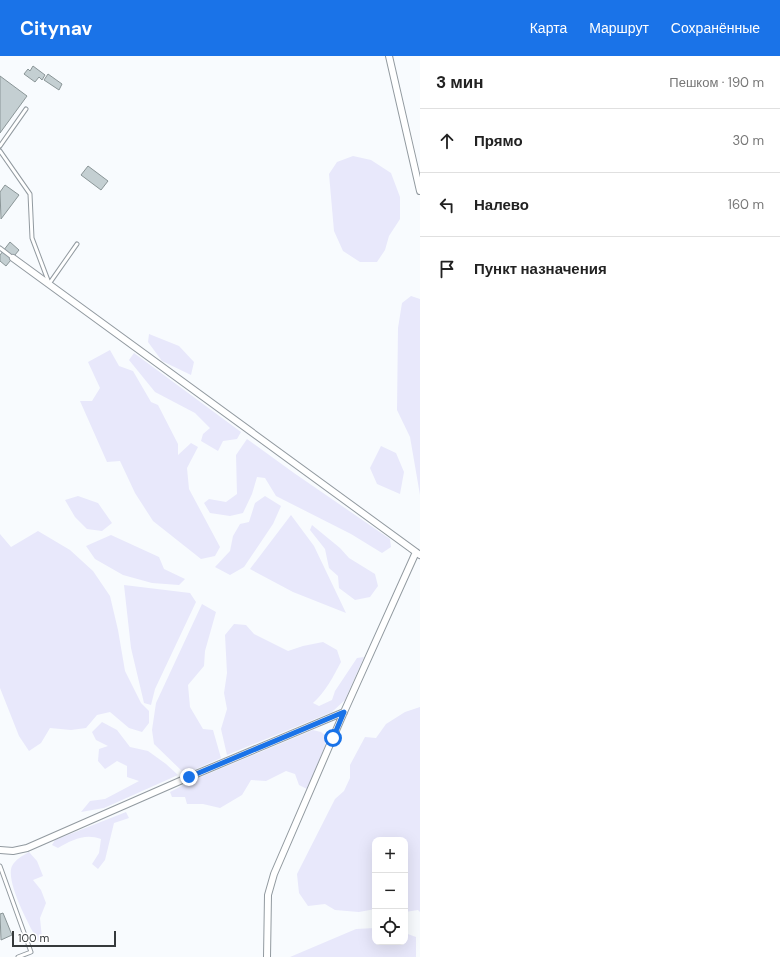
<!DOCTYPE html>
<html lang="ru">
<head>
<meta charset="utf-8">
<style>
  body { margin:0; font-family:"DM Sans",sans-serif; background:#f6f6f6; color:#222 }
  .controls { position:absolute; right:12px; bottom:12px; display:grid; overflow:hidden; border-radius:8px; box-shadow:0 4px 16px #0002 }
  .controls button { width:36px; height:36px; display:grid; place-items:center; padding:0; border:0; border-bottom:1px solid #e0e0e0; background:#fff; color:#222; font:20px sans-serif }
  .scale { position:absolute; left:12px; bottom:10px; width:104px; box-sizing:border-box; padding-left:4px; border:2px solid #363a3c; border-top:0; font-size:11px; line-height:14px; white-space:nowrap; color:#363a3c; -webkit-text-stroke:3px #fff; paint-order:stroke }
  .stop { position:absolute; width:12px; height:12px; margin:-9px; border:3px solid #1a73e8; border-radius:50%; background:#fff }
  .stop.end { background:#1a73e8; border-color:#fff; box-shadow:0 1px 4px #0008 }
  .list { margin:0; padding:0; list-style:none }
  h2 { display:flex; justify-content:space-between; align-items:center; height:52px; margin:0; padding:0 16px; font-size:17px }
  h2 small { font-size:13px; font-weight:400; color:#767676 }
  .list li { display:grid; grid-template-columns:26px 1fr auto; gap:12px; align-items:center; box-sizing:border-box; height:64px; padding:0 16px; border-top:1px solid #e0e0e0 }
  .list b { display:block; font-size:15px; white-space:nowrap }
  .list em { font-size:13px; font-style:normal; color:#767676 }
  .icon { flex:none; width:22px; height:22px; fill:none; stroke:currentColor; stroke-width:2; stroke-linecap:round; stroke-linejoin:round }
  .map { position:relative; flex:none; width:420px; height:901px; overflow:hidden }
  header { display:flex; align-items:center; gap:24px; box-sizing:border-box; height:56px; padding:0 20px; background:#1a73e8; color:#fff }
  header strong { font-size:19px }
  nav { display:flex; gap:22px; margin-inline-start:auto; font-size:14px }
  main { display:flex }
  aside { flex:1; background:#fff }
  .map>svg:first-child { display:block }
  .green { fill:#e8e8fb }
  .building { fill:#c4cfd2; stroke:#8a9597 }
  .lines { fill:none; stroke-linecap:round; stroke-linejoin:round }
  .lane-casing { stroke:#929aa0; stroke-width:5 }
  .street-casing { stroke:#929aa0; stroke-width:8 }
  .lane { stroke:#fff; stroke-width:3 }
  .street { stroke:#fff; stroke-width:6 }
  .route { stroke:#1a73e8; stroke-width:5 }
</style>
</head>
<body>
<header>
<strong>Citynav</strong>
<nav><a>Карта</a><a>Маршрут</a><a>Сохранённые</a></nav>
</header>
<main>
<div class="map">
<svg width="420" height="901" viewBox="0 0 420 901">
  <rect width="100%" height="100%" fill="#f8fbfe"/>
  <path class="green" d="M353,100L371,104L391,117L400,141V163L389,180L385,194L377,206H360L343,195L334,175L329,118L337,106Z
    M411,240L420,243V439L410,381L397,354L398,272L402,247Z
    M149,278L179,290L194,306L191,319L162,305L148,286Z
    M110,294L119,310L133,315L151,346L158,349L178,388V399L191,387L198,391L187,412L189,433L220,491L215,500L201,503L153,465L135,437L120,405L107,406L80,345H92L100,332L88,306Z
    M134,297L241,376L237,383L223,385L218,395L201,385L203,378L210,372L195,357L155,336L129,304Z
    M247,383L294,417L390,483L391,491L382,497L351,478L276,440L265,422L257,421L252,438L243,457L230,460L210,457L204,447L209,443L226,446L237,438L236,399Z
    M381,390L396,397L404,416L400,438L377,428L370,412Z
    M78,440L98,447L112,467L102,475L87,473L75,461L65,444Z
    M265,440L281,450L273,468L244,511L230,519L215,511L230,495L233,480L240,468L249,466L255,447Z
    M291,459L314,490L346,557L293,536L250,513Z
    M312,469L340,492L349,502L375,518L378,530L370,541L355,544L339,532L338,520L329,512L325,493L310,474Z
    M38,475L70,494L93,515L110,540L118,574L125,615L141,647L149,655V667L142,676L129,672L110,656L97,659L86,672L71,674L50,672L41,687L29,695L19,680L0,632V478L11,491Z
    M111,479L159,501L164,513L185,523L179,529L152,527L123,519L95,503L86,490Z
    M124,529L190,537L196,546L155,633L151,649L144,647L131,592Z
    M202,548L216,556L205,595L204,610L188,629L190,651L203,673L213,674L221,702L185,718L154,688L152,674L156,647Z
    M234,568L246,569L254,578L288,595L303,590L323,586L337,594L341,606C333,621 326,635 313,647L319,650L332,644L335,635L357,602L364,601L345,644L332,656L227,699L221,673L227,653L224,637L227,617L225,579Z
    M420,651V856L418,854L405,856V784H375V853L359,856L335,854L325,848L308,850L299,837L297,818L335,743L344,735L350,722V709L365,681L376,682L386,668L405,656Z
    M102,666L117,674L130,691L148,695L166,708L178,719L104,752L81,756L90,745L105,743L139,725L127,721V710L117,705L105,713L98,705L99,693L108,690L96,684L92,676Z
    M313,674L321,676L326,680L325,690L307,733L299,729L295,718L286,715L266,725L251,724L242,739L220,752L203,748H187L185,741H172L170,736L191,725Z
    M126,756L129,762L114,767L105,804L98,813L92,808L99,797L101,783C85,777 72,784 58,792L52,789L55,784Z
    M29,796L37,805L43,820L33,824L41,834L46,847L40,862L42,882L38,885C30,871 5,825 12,810C16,803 22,800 29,796Z
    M375,872V886H405V877L416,881V901H290L356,873Z"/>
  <path class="building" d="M33,10L45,19L42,24L39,21L35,26L24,18L28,13L30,15Z
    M48,18L62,28L59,34L44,24Z
    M0,20L27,40L0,77Z
    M88,110L108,125L101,134L81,119Z
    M5,129L19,139L1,163L0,136Z
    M10,186L19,194L6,210L0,205V199Z
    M3,857L12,879L1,884L0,858Z"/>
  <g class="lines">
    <defs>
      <path id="lane" d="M0,90L26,53
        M0,95L30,138L32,182L49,227
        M0,192L13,202
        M49,228L77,188
        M0,810L31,896L18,901"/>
      <path id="street" d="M389,0L420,135
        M13,202L420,499
        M0,794L13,795L27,792L189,721L344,656
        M267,901L268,839L274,818L344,656L416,496"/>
    </defs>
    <use href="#lane" class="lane-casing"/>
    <use href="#street" class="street-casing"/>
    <use href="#lane" class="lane"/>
    <use href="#street" class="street"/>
  </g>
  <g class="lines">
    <path class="route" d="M189,721L344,656L333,682"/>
  </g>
</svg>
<div class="controls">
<button>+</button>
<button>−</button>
<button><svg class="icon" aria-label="locate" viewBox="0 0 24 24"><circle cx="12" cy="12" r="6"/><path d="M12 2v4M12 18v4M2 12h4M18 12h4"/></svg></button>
</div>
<div class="scale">100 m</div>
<div class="stop" style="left:333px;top:682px"></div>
<div class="stop end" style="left:189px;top:721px"></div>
</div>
<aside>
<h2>3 мин<small>Пешком · 190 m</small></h2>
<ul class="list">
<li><svg class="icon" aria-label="ahead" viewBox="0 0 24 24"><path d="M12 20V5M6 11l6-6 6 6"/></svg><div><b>Прямо</b></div><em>30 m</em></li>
<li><svg class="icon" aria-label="left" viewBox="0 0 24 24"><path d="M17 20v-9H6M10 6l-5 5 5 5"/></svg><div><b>Налево</b></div><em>160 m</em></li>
<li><svg class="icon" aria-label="arrive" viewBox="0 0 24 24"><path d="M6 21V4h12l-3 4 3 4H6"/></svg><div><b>Пункт назначения</b></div></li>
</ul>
</aside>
</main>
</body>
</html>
